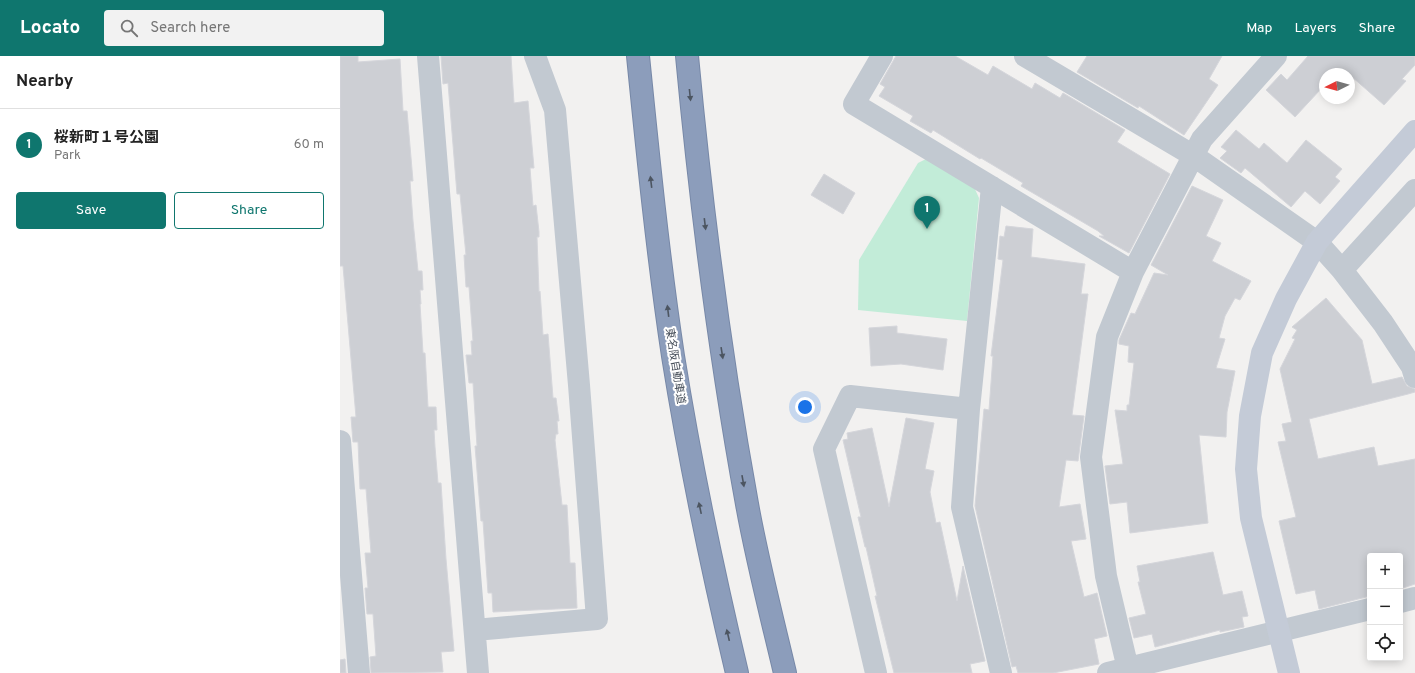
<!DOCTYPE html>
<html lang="en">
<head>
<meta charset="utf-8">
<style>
  body { margin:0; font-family:Overpass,"Noto Sans JP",sans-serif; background:#f2f2f2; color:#222 }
  .controls { position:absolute; right:12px; bottom:12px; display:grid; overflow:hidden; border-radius:4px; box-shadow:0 2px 10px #0003 }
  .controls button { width:36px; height:36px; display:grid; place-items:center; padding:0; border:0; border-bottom:1px solid #e0e0e0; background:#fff; color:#222; font:20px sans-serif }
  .compass { position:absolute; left:979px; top:12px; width:36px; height:36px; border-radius:50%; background:#fff; box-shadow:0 2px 10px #0003; rotate:265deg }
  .you { position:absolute; left:465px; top:351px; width:14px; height:14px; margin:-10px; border:3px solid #fff; border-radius:50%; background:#1a73e8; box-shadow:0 0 0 6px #1a73e833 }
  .badge { display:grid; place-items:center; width:26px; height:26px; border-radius:50%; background:#0f766e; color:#fff; font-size:13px; font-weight:700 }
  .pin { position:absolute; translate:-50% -33px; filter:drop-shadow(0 1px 2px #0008) }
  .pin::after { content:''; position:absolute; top:21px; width:14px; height:12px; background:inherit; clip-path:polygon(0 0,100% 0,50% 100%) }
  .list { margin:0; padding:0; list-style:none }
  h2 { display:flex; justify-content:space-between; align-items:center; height:52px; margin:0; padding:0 16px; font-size:17px }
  h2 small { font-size:13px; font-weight:400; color:#767676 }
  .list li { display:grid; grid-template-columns:26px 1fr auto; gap:12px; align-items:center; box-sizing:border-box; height:72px; padding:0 16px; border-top:1px solid #e0e0e0 }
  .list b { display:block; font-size:15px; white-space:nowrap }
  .list p { margin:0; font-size:13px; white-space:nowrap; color:#767676 }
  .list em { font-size:13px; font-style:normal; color:#767676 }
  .actions { display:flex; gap:8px; padding:12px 16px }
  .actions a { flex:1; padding:9px 0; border:1px solid #0f766e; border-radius:4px; text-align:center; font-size:14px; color:#0f766e }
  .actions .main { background:#0f766e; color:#fff }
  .icon { flex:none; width:22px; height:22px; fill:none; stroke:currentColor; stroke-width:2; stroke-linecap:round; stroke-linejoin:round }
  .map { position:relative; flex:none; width:1075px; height:617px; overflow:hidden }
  header { display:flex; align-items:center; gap:24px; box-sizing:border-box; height:56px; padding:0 20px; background:#0f766e; color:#fff }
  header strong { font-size:19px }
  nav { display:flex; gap:22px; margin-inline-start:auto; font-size:14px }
  .search { width:280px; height:36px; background:#f2f2f2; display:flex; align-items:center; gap:10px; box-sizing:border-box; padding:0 14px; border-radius:4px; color:#767676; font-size:15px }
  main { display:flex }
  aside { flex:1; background:#fff }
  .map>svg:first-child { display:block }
  .green { fill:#c2ecd8 }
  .building { fill:#cdcfd4; stroke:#d5d6db }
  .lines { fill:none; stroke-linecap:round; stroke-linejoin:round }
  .highway-casing { stroke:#7788a7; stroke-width:24 }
  .street { stroke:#c2c9d1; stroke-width:22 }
  .secondary { stroke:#c4cbd7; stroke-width:22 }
  .highway { stroke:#8c9dbb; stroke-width:22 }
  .oneway { fill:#4c5561 }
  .labels { text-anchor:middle; stroke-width:4; stroke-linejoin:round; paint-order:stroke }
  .street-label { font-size:11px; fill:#49515c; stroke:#fff }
</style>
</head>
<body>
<header>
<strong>Locato</strong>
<div class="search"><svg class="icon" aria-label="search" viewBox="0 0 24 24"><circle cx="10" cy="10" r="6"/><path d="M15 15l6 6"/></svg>Search here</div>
<nav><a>Map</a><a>Layers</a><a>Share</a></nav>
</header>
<main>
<aside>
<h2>Nearby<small></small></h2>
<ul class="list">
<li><span class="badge">1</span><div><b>桜新町１号公園</b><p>Park</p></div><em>60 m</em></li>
</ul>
<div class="actions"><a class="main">Save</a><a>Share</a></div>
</aside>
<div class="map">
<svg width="1075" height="617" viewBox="0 0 1075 617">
  <rect width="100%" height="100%" fill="#f2f1f0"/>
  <path class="green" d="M586,103L634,131L639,142L627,265L518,254L519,204L578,107Z"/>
  <path class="building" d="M0,0H18V6L60,3L63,55H67L73,125H70L73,165L78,215H82L83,234H80L81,248H80L83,297H85L88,351H96L97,374H94L95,391L98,427H101L106,503L114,595L101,596L103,616L31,617L30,601L36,600L33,558H27L25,532H28L25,497H31L26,433H20L18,386H13L11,361H16L3,210H0Z
    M101,0H171L174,47L188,45L194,112H190L193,150L196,149L199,176V181H197L199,236L200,235L203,279L208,278L213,342H216L219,365H217L218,378H216L215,384L222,449H227L230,507H235L237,552L153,556L152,537H148L143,465H141L135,390H137L133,327H129L126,299H132L131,285H133L129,231H126L124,199H126L120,138H117L108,27L103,28Z
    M556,0H615L648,19L653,10L692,33L695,27L720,42L723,37L785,74L777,86L830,118L789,197L759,180H764L758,175L681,130L683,127L641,102L640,103L593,74L591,77L570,65L573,60L539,40L545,31L540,28Z
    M747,0H882L869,23L878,29L844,79L799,50L798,52L737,16Z
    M968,0H1075V9L1062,23L1066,25L1044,49L1011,20L1009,22V18H985V38L980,34L955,61L926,34L941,18L947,24Z
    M896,74L919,93L924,87L947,107L966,84L1002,113L995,121L1000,125L980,148L965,135L951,151L905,112L901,117L880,102L887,95L881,91Z
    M484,118L515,137L503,158L471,139Z
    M852,130L883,144L866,180L881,187L872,205L911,225L900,244L895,242L885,260L879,282L885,283L876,312L895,315L887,356L886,381L859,379L868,467L790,477L787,446L770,448L765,410L783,408L775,354L787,355V349H789L794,307L788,306L789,290L779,288V284L791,257L795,258L814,217L828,219L811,209Z
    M666,170L693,173L691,201L745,208L741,238H748L732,359L744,360L738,405L726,404L719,451L740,448L746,483L731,485L744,541L757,537L767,580L754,583L759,608L713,617H678L676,610L672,611L635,450L644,353L649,354L653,300H651L663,204L658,203L660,180L664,181Z
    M986,242L1022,284L1032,328L1062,321L1067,330L1075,333V336L1068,338L969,363L978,403L1034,391L1038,410L1075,403V528L1060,533V500H1030V540L979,553L975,534L956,538L939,465L956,461L938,386L946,385L942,368L952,366L940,313L955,283L952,282L957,274L952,271Z
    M557,270V277L607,283L603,314L561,308L531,310L529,272Z
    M566,362L594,367L585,413L594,415L590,436L596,467L600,466L617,545L623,510L645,605L630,608L632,617H554L535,540H537L526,491H525L518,461H521L503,384L508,383L507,377L532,372L549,451Z
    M873,496L883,539L902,535L908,560L902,561L904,571L880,576V574L815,591L812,578L794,582L789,562L806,558L798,526H800L797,510Z
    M5,603L6,617H0V604Z"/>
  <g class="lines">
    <defs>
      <path id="highway" d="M298,0C308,100 318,200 333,300C350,406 372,512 397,617
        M347,0C361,150 380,300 407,448C417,504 432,562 445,617"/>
    </defs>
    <use href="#highway" class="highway-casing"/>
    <path class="street" d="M88,0L138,617
      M542,0L514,48L793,216
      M685,0L854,100L977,186L1002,214L1043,267L1072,311L1075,321
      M652,131L629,353L622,451L661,617
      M1002,214L1075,134
      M0,385L19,617
      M1060,546L1075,542
      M135,574L257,563L239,329L215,54L195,0
      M536,617L484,393L510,340L629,353
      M768,617L1030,553
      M789,617L766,520L751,401L767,281L793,216L862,83L936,0"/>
    <path class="secondary" d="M949,617L911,462L906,413L910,360L922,297L946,243L977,186L1075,75"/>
    <use href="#highway" class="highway"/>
  </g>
  <defs><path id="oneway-solid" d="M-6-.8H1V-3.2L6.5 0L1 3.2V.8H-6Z"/></defs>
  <g class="oneway">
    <use href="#oneway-solid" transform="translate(350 39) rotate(84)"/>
    <use href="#oneway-solid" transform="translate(311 126) rotate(-97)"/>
    <use href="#oneway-solid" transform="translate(365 168) rotate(83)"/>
    <use href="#oneway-solid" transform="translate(328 255) rotate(-97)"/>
    <use href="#oneway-solid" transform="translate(382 297) rotate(81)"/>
    <use href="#oneway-solid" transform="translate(403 425) rotate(80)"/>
    <use href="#oneway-solid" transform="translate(360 452) rotate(-102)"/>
    <use href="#oneway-solid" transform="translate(388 579) rotate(-103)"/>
  </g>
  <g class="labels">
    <g class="street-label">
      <text transform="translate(336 310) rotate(81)" y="4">東名阪自動車道</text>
    </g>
  </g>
</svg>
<div class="controls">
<button>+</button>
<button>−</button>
<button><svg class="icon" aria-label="locate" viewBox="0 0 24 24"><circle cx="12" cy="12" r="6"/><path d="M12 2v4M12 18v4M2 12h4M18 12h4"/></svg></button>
</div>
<svg class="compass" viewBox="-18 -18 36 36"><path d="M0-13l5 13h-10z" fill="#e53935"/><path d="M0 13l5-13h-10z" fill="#767676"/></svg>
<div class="you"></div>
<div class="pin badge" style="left:587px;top:173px">1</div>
</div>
</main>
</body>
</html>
